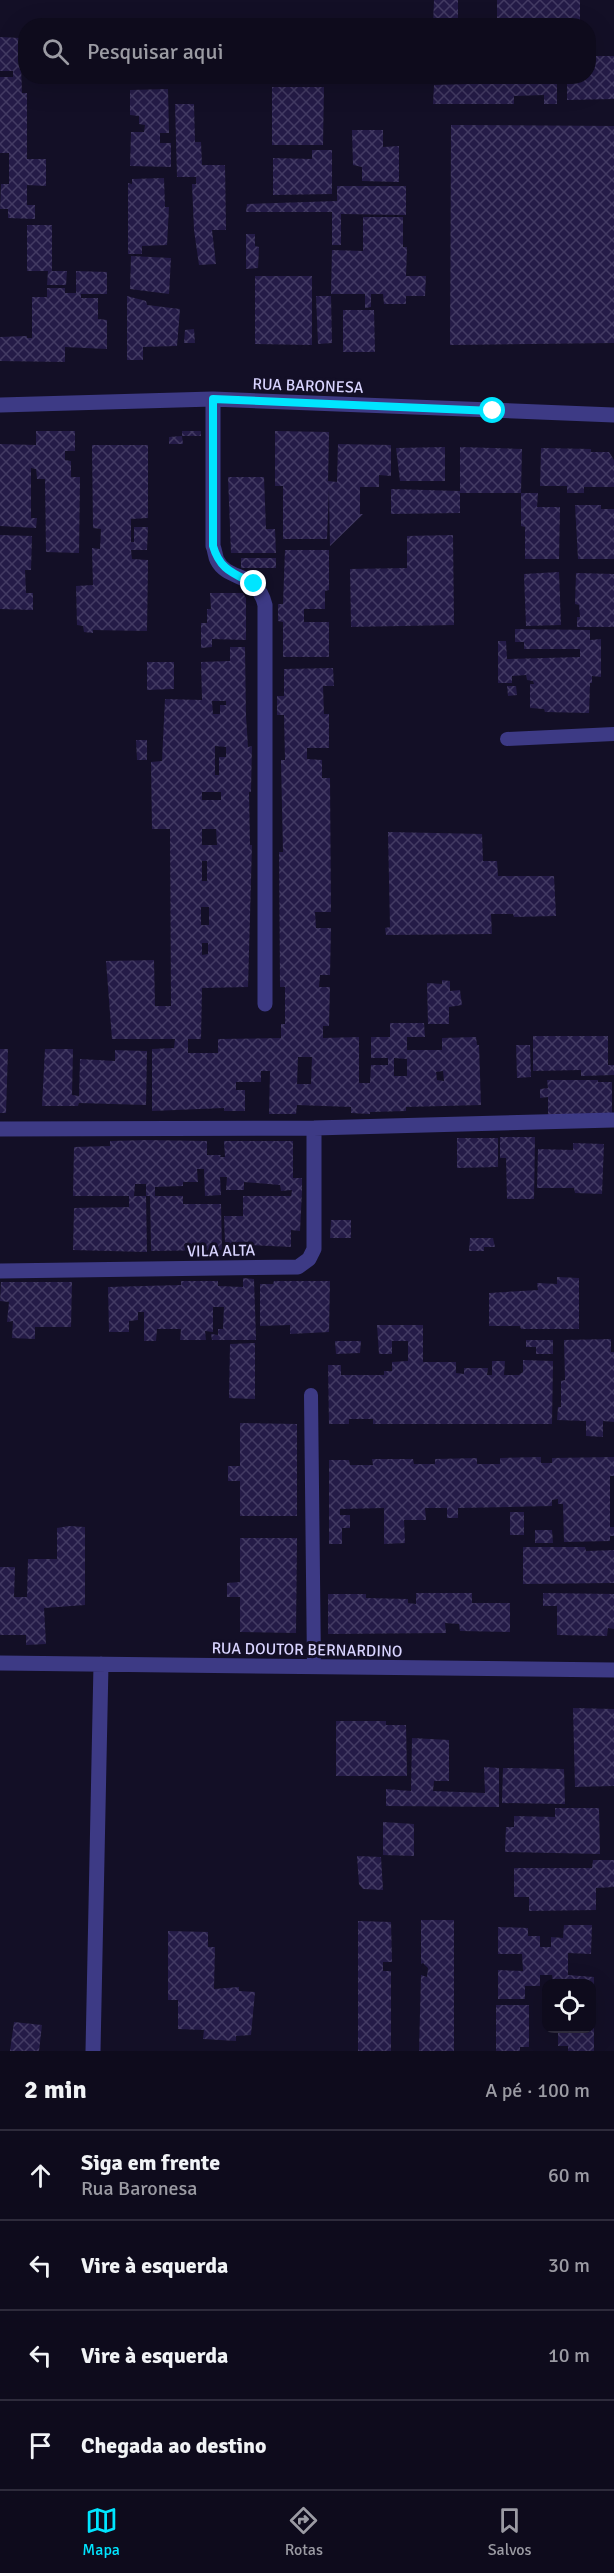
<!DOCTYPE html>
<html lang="pt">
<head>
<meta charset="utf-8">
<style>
  body { margin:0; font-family:Signika,sans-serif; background:#1c1929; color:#f1f3f6 }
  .controls { position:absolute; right:18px; bottom:18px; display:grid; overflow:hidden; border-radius:12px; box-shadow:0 6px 24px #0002 }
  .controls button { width:54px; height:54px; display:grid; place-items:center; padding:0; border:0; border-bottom:2px solid #2e2b3b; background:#0e0b1c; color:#f1f3f6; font:30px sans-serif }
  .stop { position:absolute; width:18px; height:18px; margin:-14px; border:4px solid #00e5ff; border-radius:50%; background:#fff }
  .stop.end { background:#00e5ff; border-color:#fff; box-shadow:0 2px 6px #0008 }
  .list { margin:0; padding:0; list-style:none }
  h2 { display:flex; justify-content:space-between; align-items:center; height:78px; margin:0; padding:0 24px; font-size:26px }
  h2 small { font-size:20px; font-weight:400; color:#9b9ba3 }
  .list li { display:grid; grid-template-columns:39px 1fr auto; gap:18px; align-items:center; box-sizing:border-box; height:90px; padding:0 24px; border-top:2px solid #2e2b3b }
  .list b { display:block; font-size:22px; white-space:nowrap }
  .list p { margin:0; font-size:20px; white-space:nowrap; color:#9b9ba3 }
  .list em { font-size:20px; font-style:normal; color:#9b9ba3 }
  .icon { flex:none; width:33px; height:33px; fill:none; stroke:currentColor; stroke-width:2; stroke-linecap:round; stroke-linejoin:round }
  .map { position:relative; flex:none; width:614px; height:2051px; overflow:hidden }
  .search { position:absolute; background:#0e0b1c; box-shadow:0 6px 24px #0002; left:18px; right:18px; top:18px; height:66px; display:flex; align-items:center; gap:15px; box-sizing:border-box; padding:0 21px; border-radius:24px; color:#9b9ba3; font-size:22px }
  .sheet { height:438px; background:#0e0b1c }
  nav { display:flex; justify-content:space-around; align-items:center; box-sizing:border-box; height:84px; border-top:2px solid #2e2b3b; background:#0e0b1c; font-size:16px; color:#9b9ba3 }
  nav a { display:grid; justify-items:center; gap:3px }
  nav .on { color:#00e5ff }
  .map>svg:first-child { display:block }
  .building { fill:url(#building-cross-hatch); fill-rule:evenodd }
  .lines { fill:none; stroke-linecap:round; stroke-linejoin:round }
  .service { stroke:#3d3a85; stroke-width:14 }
  .minor { stroke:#3d3a85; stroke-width:15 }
  .route { stroke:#00e5ff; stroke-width:8 }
  .labels { text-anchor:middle; stroke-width:6; stroke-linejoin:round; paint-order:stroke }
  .street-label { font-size:16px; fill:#d9d4ff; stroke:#130f26 }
</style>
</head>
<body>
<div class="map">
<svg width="614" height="2051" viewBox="0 0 614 2051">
  <defs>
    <pattern id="building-cross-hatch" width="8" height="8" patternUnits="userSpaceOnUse" patternTransform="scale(1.5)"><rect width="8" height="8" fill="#241b47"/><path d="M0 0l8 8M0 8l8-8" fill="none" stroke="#433b63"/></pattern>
  </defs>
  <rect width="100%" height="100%" fill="#130f26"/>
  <path class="building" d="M434,0H458V19L497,18V0H580V25L433,26Z
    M322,19L332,20V26H322Z
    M0,37L20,38L22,93H27V159H46V186L27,185V205H35V219L8,218V209H0L1,184H9V153H0V77H13V71H0Z
    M588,56H614V99L567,100V76H588Z
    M469,76H557V104H544V95L514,96V104H433L434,85L469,84Z
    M272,87H324L323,145H272Z
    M168,89L169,133H160V143H171V167L130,166L131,132H144L145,125L139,124V116L130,115V90Z
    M175,104H194L195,142H201L202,165H225L226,230H212L216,264L199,265L194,230L192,184H196V177H177Z
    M451,125L614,126V343L450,345Z
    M352,130H383V147L399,146V182L362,181V167L353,165Z
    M312,150H332V194L273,195V158L312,159Z
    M164,178L165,207H169L167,245L142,246V254H128V183L132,184V179Z
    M337,186H406V215L341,214V245H332V212H246L247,204L337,201Z
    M363,217H403V247H407L406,276H426L425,296H406V304H384L383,294H371V307L365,308V294H331L332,250L363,251Z
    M27,225H52V271H67L66,285H47L48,271H27Z
    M246,234H255V246L259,247L258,268L246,269Z
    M131,256L171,258L169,294L130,289Z
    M76,271L107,272V294H81V298H98V319L107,320V349L65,347V362L0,361V337L27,336V338H32V297H47V288H65V293H76Z
    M255,276H312V345L255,344Z
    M127,296L146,301L147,305L180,309L177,346L143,347V360H127Z
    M316,296H331L332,343L318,344Z
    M343,310H374L375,352H343Z
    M194,329L195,343H184L185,330Z
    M36,431H75V451H65V460L71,461V477H80L79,553L46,552L45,479H37L36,469L31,468V518H37L36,528L0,526V444L36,445Z
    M182,431H201V436H182Z
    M275,431L329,432L328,481L337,482L338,444L391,445V476L379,475V487H360V514H363L330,546L329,489L327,539H283V486H275Z
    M182,436L183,444H169V437Z
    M92,445H148V518L131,519V542H134V527H148L147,550H131L132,559L148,560L147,631L93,630V633L84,632L83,626L77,625L76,586L93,585L92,548L100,549L101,529L93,528Z
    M445,447V481H400L396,448Z
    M460,447L522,449L521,493H538L537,507H560L559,559H525V527L521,526V493H460Z
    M541,448L591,449V452H609L614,460V487H584V493H567V486H540Z
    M228,477H264L266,529H275L276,553H231Z
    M391,489L460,491V513L391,514Z
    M575,505H601V509H614V559H578Z
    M0,535L32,536L31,570H25L26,593H33V610L0,609Z
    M453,535L454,625L351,627L350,569L407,568V536Z
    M285,550H329V590L325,591V609H304V622H329V657H283V622L278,621V604H283Z
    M241,558H276V568H241Z
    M559,572L561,625L526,626L524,574Z
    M576,573L614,574V627H577V617H580L579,605L575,604Z
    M210,593H243L246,598V640L212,639V647L201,648V623H207V609H211Z
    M515,629L590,630V640L601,639V677L592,676V683H590L589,713L545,712L544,709L530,708V684H534L533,681L527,680L526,675L512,676V683H498V641H506L507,659L580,657V649H524V642H515Z
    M230,647H245L246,716L248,747L252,746L251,792H249L250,845H252L248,987L202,988L201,1039H188V1053H218V1039L281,1038V1024H285V987H280L279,852H283L281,760H285L284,715H277V696H284V669L333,668L334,686H323L324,714H329V748H307V759L322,760V778H330L331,912H315L316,928H331L330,975H320L319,987H330L329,1026H323V1038L359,1037V1083H370L371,1065H388V1058H371V1037H390V1023H424L425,1037H407V1050H442V1038L476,1037L477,1045H479L481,1105L406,1107V1111L370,1112V1114L351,1113V1107L297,1105L296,1114H269L270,1071H261V1082H236V1090H245V1111H224V1108L152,1111V1049L174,1048L175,1039H112L106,961L154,960L155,1006H171L170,829H152L151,762L162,761L165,699L202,700L201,662L230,661ZM212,701H226V705H220V714H213ZM215,746L226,747V757H219V775H215ZM202,792H221V800H202ZM202,829H216L217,845H202ZM202,861H207V881H202ZM201,907H209V925H201ZM202,943H208V954L202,955ZM298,1057H312L311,1084H297ZM394,1058L407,1059V1076H394ZM443,1071L444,1081L437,1080L436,1072Z
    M147,662H174V689L147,690Z
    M507,686H516L517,695L508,696Z
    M136,740H147V760H137Z
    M388,832L482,834L483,861H497L498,876H554L556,916L514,917L513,914H491L492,934L386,935L385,928L390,927Z
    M442,980L450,981V991L460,990L462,1005L449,1007V1024H428L427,983L442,984Z
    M533,1036H608V1065H614V1075L581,1076V1070L533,1071Z
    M516,1045H530L531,1077L517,1078Z
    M0,1049H8L6,1113H0Z
    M45,1049H73L72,1095L79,1096L80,1059L115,1061V1050L147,1051L146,1105L79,1103L78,1106H42Z
    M547,1080H598V1082H612V1117L548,1115V1097L540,1098V1089L548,1088Z
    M500,1137H535L534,1199H507L506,1158H500Z
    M457,1138H498V1167L457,1168Z
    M146,1140L207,1141V1155H221L220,1157H225L224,1141H293V1178H302V1191L300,1231L291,1230V1247L225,1244L224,1216H243V1196H291L292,1190L281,1191L280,1185L244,1182V1190H226L227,1177H220L221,1195L205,1196L204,1169H197L198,1182H183V1186L155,1187V1196H183V1204H221L222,1250L151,1251L150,1196H146L147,1252L73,1250L74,1208L129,1207V1196H73L74,1147L110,1146V1141ZM135,1184H146V1196H134Z
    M573,1143L604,1144L602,1194L575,1193L574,1188H537L538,1149L573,1150Z
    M331,1220H351V1238H330Z
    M470,1238H493L495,1247H484V1251H469Z
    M557,1277L579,1278V1329H521L520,1326H489V1293L538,1290L537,1283L557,1284Z
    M243,1278L254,1279L256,1340H212L211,1334L218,1335V1329H223L224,1307H213V1332L205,1331L206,1340H180L181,1329H157L156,1341H144V1312H138V1320L129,1321V1332H109L108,1287L181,1285V1281H218V1286L243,1287Z
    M274,1281H330L329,1332L290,1334V1325L260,1326V1284H273Z
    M1,1282H72L71,1327H35V1339L12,1338L13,1321L7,1322L9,1302L0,1301Z
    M377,1325H423V1362H456V1373L464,1374V1368H488L487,1375H492V1361H505L504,1375H519L523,1372V1360L553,1361L552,1424H373V1419H349V1424H329L328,1365H341V1375H384V1371H392V1362L408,1361V1341H392V1354H379Z
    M611,1339V1352H614V1422L603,1421V1437L586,1436V1421L557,1420L558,1407H561V1381L565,1380L564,1340Z
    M526,1340H553V1354H536V1347H526Z
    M335,1341H361L360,1353L336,1354Z
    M255,1343V1399L229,1398L230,1344Z
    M240,1423L297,1424V1516H240V1481H228V1466H240Z
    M541,1457V1463H552V1458L614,1457V1476H610V1527H614V1536H610V1541L564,1542L563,1504H558V1499L552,1500V1506L458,1508V1518H447V1508H425L426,1520H404L405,1543L384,1544V1508L340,1509V1515H350V1528H342V1544H329V1460H349L350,1465H373L372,1459H413L414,1464H435V1459L477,1458V1464H500V1458Z
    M510,1512H524V1535H510Z
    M69,1526L85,1527V1605L44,1608L46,1644L26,1645V1635H0V1567H15L14,1597H27L28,1559H57V1528Z
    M535,1530H552L553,1543H535Z
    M240,1538H297L296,1633L240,1632V1597H227V1583L240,1582Z
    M523,1547H585L586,1551L614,1550V1583L523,1584Z
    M416,1593H472V1603H510V1632L460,1631L459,1624L445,1623L446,1633L328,1634V1594H366V1598L408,1599V1603L416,1604Z
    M543,1593L614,1594V1629L608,1628L607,1636L557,1635V1606H543Z
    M573,1708L614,1709V1786L575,1787Z
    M336,1721H386V1725H406L407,1776H336Z
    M412,1738L449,1740V1781H434L433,1791L485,1793L484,1767L499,1768V1807L386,1806V1789L411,1791Z
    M503,1768L564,1769L565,1804L502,1803Z
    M555,1808H599L600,1854L505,1852L506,1827H514V1816L555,1817Z
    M383,1822L414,1824V1856L383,1855Z
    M357,1856L381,1857L383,1890L363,1889L359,1884Z
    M593,1860H614V1887L596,1888V1910L529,1911V1897H514V1868H592Z
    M421,1920H454V2051H419L421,1975L427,1977L428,1968L423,1963L421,1964Z
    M358,1921L391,1922L392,1962H383V1971H391V2051H358Z
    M564,1925H592L591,1954L568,1953V1975L594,1977V1999H592L591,1983H553L552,1975H540V1986H525V1999H498V1970L523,1971L522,1954H498V1927L528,1928V1936H540V1947H551V1937L563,1938Z
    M168,1931L208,1932V1947H215L214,1989L239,1987V1991L255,1992L251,2035L236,2036V2041L203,2039L204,2030L178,2029V2000H168Z
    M496,2005H529V2047H520V2051H496Z
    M592,2005H594V2051H568V2046H558V2028H592Z
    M14,2022L42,2025L39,2051H10Z"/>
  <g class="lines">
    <path class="service" d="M507,739L614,734
      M311,1395L314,1667"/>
    <path class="minor" d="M213,399V546C215,550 215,556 217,560C228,582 257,571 265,605V1004
      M0,405L213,399L614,415
      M0,1129L314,1128L614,1120
      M0,1271L298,1267L309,1259L314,1249V1128
      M0,1663L614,1670
      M93,2051L101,1664"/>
  </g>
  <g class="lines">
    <path class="route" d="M254,584C233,573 220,570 213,546V399L493,411"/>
  </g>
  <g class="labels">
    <g class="street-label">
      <text transform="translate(308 385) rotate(2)" y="6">RUA BARONESA</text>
      <text transform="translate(221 1250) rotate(-1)" y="6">VILA ALTA</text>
      <text transform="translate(307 1649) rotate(1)" y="6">RUA DOUTOR BERNARDINO</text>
    </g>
  </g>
</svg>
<div class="controls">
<button><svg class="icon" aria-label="locate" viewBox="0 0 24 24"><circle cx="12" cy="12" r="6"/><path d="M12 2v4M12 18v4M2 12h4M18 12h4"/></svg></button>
</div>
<div class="stop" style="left:493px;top:411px"></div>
<div class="stop end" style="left:254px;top:584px"></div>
<div class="search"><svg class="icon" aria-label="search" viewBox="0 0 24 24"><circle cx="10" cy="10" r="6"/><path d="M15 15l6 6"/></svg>Pesquisar aqui</div>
</div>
<section class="sheet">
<h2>2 min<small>A pé · 100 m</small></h2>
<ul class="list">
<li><svg class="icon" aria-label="ahead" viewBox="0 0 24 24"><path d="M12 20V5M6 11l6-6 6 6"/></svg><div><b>Siga em frente</b><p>Rua Baronesa</p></div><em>60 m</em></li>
<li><svg class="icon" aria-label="left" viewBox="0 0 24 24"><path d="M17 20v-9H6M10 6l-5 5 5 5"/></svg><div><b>Vire à esquerda</b></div><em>30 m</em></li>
<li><svg class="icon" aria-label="left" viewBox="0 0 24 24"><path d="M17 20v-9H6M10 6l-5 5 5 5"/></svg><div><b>Vire à esquerda</b></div><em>10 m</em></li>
<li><svg class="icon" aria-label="arrive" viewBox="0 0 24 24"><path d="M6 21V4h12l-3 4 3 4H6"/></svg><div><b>Chegada ao destino</b></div></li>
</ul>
</section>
<nav>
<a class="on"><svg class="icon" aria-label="map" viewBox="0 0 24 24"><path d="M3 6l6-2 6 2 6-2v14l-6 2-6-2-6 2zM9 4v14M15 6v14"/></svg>Mapa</a>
<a><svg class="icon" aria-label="directions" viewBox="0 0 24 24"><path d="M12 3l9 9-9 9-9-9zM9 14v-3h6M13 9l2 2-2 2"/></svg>Rotas</a>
<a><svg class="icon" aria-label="saved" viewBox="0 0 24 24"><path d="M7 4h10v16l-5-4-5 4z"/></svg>Salvos</a>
</nav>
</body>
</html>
